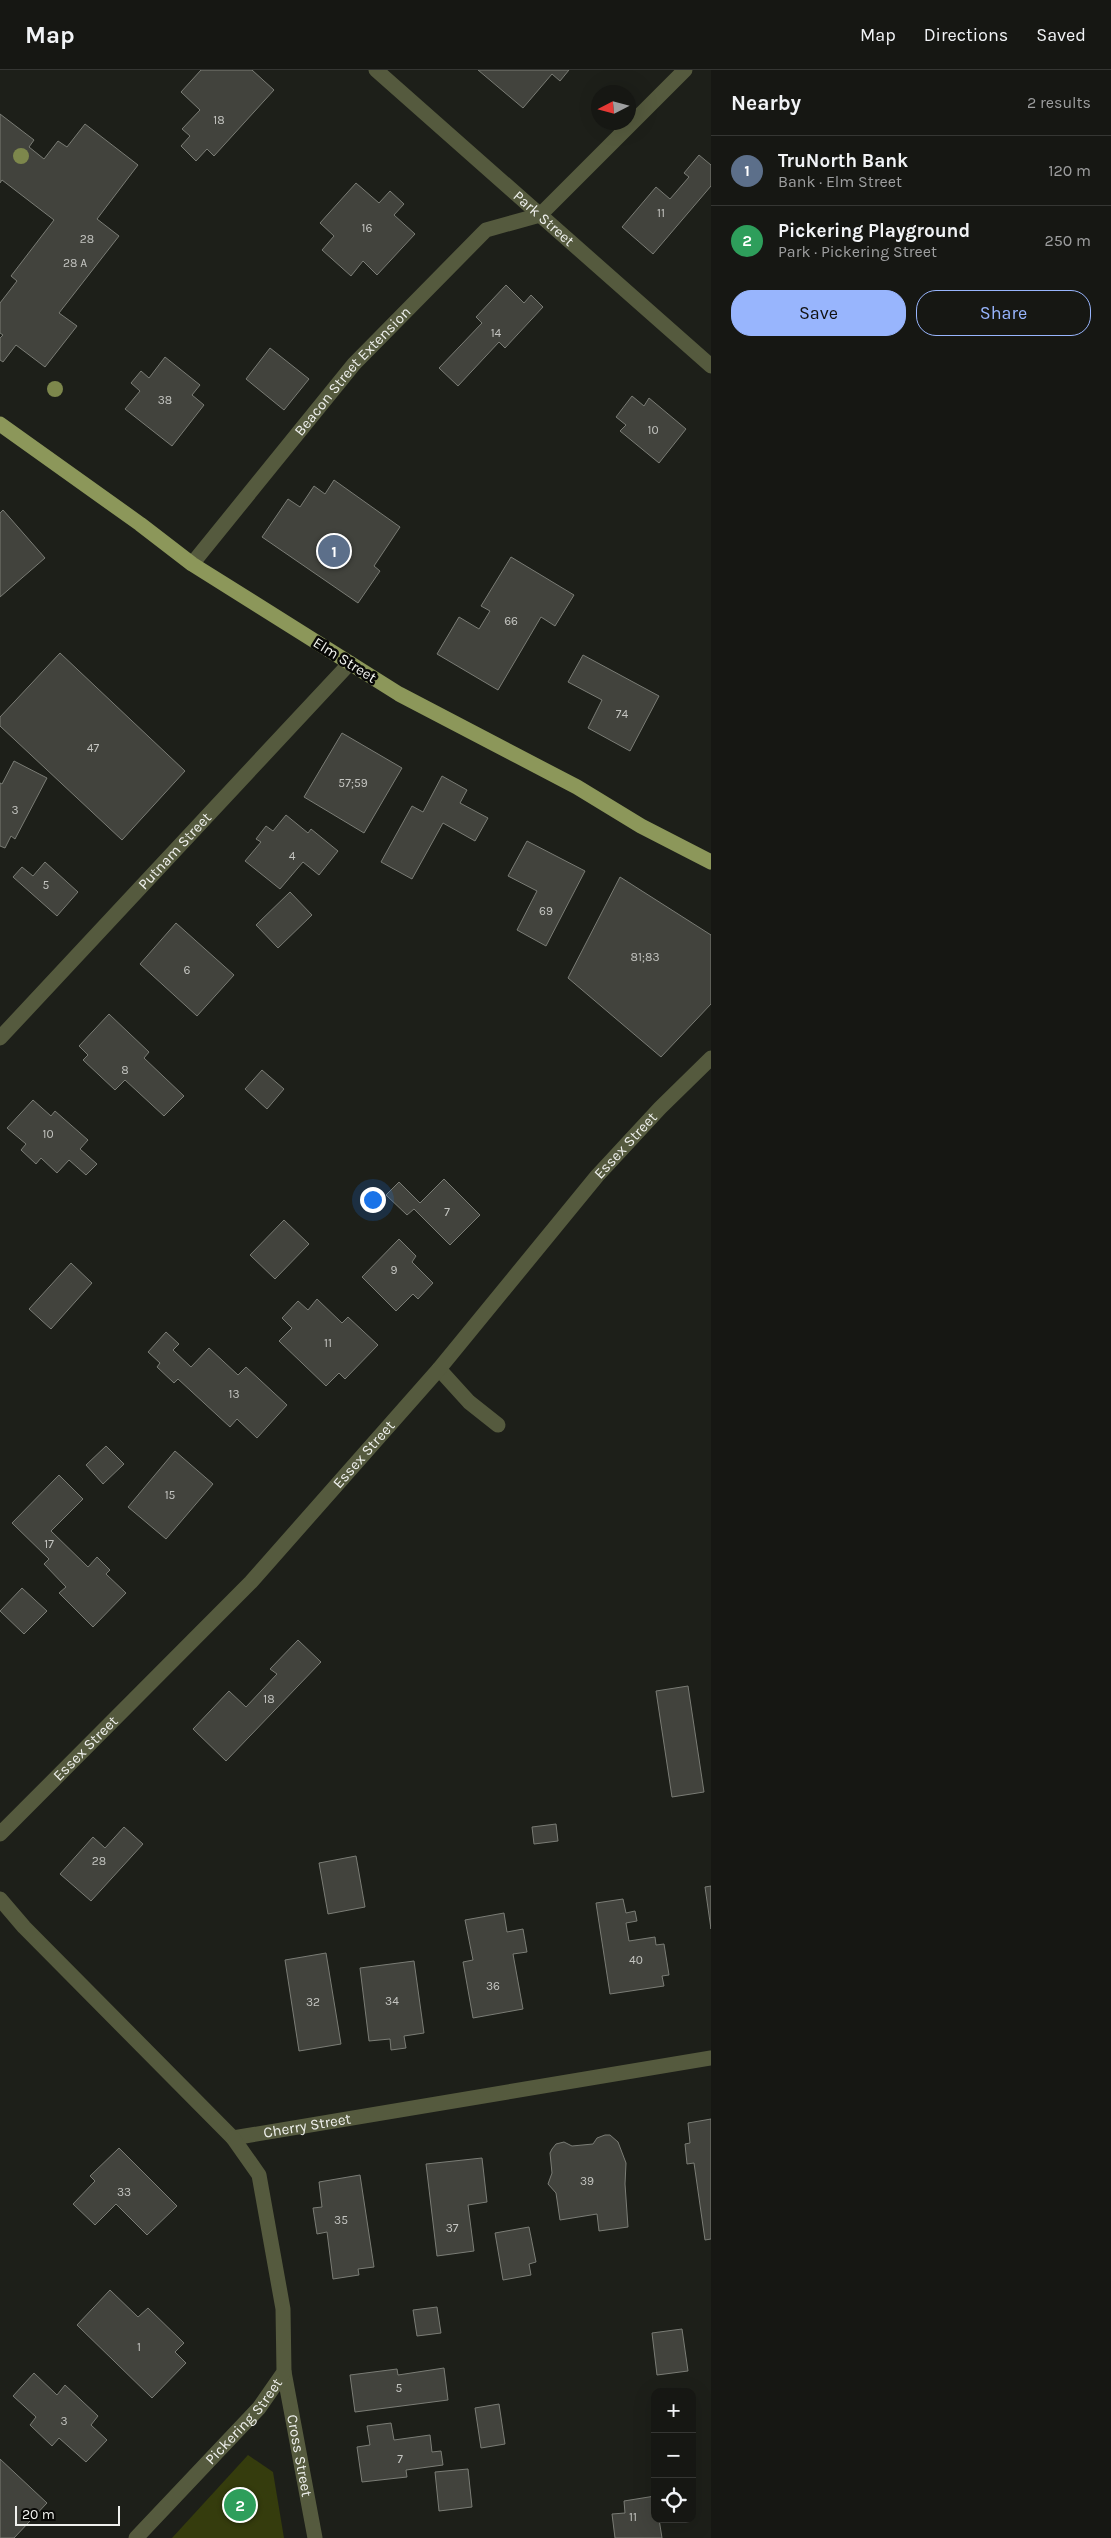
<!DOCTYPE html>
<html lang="en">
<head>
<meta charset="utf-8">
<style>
  body { margin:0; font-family:Karla,sans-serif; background:#232421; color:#f1f3f6 }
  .controls { position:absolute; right:15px; bottom:15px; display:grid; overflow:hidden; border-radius:10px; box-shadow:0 5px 20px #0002 }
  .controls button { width:45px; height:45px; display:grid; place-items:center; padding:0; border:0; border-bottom:1px solid #353633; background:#161713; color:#f1f3f6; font:25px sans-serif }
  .compass { position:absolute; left:591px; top:15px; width:45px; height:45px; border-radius:50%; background:#161713; box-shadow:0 5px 20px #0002; rotate:264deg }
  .scale { position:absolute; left:15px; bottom:12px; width:105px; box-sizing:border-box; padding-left:5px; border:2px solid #eff0ed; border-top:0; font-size:14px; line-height:18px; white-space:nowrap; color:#eff0ed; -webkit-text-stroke:4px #080806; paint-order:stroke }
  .you { position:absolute; left:372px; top:1129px; width:18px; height:18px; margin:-12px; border:4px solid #fff; border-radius:50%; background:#1a73e8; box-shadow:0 0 0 8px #1a73e833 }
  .badge { display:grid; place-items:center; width:32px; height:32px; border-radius:50%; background:#98b5fd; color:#fff; font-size:16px; font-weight:700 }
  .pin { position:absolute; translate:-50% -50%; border:2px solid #fff; box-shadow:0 1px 5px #0006 }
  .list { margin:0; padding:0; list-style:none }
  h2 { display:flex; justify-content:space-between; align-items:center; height:65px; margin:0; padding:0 20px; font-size:21px }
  h2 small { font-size:16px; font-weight:400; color:#9e9fa0 }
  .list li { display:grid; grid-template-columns:32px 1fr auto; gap:15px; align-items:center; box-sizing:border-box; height:70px; padding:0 20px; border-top:1px solid #353633 }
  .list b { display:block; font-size:19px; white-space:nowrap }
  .list p { margin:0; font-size:16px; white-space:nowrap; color:#9e9fa0 }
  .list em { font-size:16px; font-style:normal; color:#9e9fa0 }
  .actions { display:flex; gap:10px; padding:15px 20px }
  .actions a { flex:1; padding:11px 0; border:1px solid #98b5fd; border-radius:20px; text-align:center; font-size:18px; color:#98b5fd }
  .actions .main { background:#98b5fd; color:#111 }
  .icon { flex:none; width:28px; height:28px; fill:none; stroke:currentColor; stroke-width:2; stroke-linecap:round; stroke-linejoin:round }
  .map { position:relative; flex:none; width:711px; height:2468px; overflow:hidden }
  header { display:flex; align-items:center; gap:30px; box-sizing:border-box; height:70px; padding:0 25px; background:#161713; border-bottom:1px solid #353633 }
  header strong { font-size:24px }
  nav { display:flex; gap:28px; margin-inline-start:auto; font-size:18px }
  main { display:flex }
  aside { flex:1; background:#161713 }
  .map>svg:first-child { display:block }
  .green { fill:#353c0d }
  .building { fill:#42433d; stroke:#7a7c75 }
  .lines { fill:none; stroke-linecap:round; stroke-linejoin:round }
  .minor { stroke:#555a3e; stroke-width:15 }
  .major { stroke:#8c975a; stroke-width:15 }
  .tree { fill:#7d874c }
  .labels { text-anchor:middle; stroke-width:5; stroke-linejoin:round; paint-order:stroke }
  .number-label { font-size:12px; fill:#c4c5c1 }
  .street-label { font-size:15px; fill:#eff0ed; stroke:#080806 }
</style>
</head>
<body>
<header>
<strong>Map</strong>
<nav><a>Map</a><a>Directions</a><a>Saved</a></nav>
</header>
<main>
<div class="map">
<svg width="711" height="2468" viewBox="0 0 711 2468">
  <rect width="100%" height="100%" fill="#1d1f19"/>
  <path class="green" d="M248,2385L273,2402L284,2468H172Z"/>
  <path class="building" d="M201,0H252L274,20L214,86L207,79L196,91L181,76L190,66L182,59L200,40L181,22Z
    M478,0H569L560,11L552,4L523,38Z
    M0,44L34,70L29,77L44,89L58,71L67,77L85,54L138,95L97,149L119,166L59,243L77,256L45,297L16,275L3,292L0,290V268L3,265L0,263V233L17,211L11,206L54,150L2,110L0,113Z
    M699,85L711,95V116L653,184L622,157L656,117L670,129L689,107L684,103Z
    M356,113L379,133L390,121L404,134L394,145L415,164L377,205L363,191L351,206L322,180L334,166L320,153Z
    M506,215L524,233L531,225L543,237L505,278L499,272L458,316L439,298L482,253L476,247Z
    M270,278L309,309L284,340L246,309Z
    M165,287L200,315L192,325L204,335L172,376L125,339L140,321L131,313L141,301L149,308Z
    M632,326L644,336L649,328L686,359L659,393L620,361L626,355L616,347Z
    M334,410L400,457L374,496L380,501L358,533L262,467L288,429L300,437L314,416L325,424Z
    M3,440L45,488L0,527V443Z
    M511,487L574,525L555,556L541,547L498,620L437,584L459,547L479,559L490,541L481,536Z
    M60,583L185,701L122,770L0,656V647Z
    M583,585L659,626L630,681L588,658L602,630L568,612Z
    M342,663L402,698L364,763L304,727Z
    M14,691L47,708L15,769L11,766L5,778L0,776V713L2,714Z
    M442,706L467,720L460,733L488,748L475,771L443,753L412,809L381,792L412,736L423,742Z
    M286,745L308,763L311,759L338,781L319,805L303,792L280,819L245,791L261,772L256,769L266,756L273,761Z
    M527,771L585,801L546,876L517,860L537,821L508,806Z
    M45,792L78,822L57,846L13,807L22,797L33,806Z
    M620,807L711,865V934L661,987L568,908Z
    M290,822L312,845L278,878L256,855Z
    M176,853L234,905L197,946L140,894Z
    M109,944L149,982L144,988L184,1026L164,1046L125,1010L115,1020L83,990L88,985L79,976Z
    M262,1000L284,1019L267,1039L245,1019Z
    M33,1030L51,1046L55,1041L88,1070L80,1079L97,1094L86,1105L69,1090L57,1103L41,1088L36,1094L21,1080L26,1074L7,1058Z
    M444,1109L480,1145L450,1175L414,1139L407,1145L386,1125L399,1112L420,1133Z
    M284,1150L309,1174L275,1209L250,1185Z
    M399,1169L416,1186L412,1192L433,1213L418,1229L413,1224L396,1241L362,1207Z
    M71,1193L92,1213L51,1259L29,1239Z
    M317,1229L342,1253L348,1247L378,1275L345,1309L339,1303L326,1316L279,1271L292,1258L282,1248L298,1231L308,1240Z
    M166,1262L179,1274L173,1280L191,1297L209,1278L238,1305L246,1297L287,1335L257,1368L237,1349L230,1357L178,1309L174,1313L157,1297L160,1293L148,1282Z
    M106,1376L124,1394L103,1414L86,1395Z
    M175,1381L213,1414L166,1469L128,1437Z
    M59,1405L83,1429L51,1461L88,1497L97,1487L110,1500L106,1504L126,1523L93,1557L59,1523L66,1517L44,1494L49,1489L12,1453Z
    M22,1518L47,1541L24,1564L0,1541Z
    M298,1570L321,1592L226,1691L193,1659L229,1621L246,1637L277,1604L270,1599Z
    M688,1616L704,1722L672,1727L656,1621Z
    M556,1754L558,1771L534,1774L532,1757Z
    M124,1757L143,1774L91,1831L60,1804L93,1767L105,1778Z
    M356,1786L365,1837L328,1844L319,1793Z
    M711,1816V1859L705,1817Z
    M623,1829L626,1843L635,1841L637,1851L626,1853L629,1871L655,1867L656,1875L664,1874L669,1905L662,1906L664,1916L610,1924L596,1833Z
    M504,1843L507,1862L523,1859L527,1882L513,1884L523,1939L473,1948L463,1892L473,1890L465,1850Z
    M326,1883L341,1974L299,1981L285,1890Z
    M414,1891L424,1963L404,1966L406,1978L391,1980L390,1969L369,1971L360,1898Z
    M711,2049V2169L705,2170L694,2093L687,2094L685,2074L690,2073L688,2053Z
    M605,2065H610L618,2072L626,2093L625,2114L628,2157L599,2161L597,2144L560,2150L556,2123L548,2114L552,2103L550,2083L552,2079L556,2074L564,2072L572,2076L593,2074L597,2068Z
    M119,2078L177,2136L147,2165L116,2134L95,2155L73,2134L95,2111L90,2106Z
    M482,2088L487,2132L468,2135L474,2181L437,2186L426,2094Z
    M360,2105L374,2197L358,2199L359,2205L333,2209L327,2162L317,2164L313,2138L322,2137L319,2112Z
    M529,2157L536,2192L529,2194L531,2205L503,2210L495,2163Z
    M110,2220L138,2247L148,2238L184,2273L175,2282L186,2293L152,2328L77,2255Z
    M437,2237L441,2263L417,2266L413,2240Z
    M682,2259L688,2301L657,2305L652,2263Z
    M444,2298L448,2330L355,2342L350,2305L397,2299L398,2305Z
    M34,2303L57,2325L65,2315L98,2346L91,2355L107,2370L86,2392L59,2368L52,2376L30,2355L36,2347L13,2326Z
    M499,2334L505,2374L481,2378L475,2338Z
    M391,2353L394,2370L430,2365L432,2382L441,2381L443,2395L406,2400L407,2407L362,2412L357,2377L370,2375L367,2356Z
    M0,2389L47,2433L14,2468H0Z
    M468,2399L472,2437L439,2441L435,2402Z
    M655,2426V2449H659L662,2468H615L612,2444L625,2443L624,2431Z"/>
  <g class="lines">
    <g class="minor">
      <path id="s1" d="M376,0L711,296"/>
      <path id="s2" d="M192,494L354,294L483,163L486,160L540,145L685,0"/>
      <path id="s3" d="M0,968L350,593"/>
      <path d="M439,1299L469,1332L498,1355"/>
      <path id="s4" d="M0,1764L251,1512L439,1299L597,1106L660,1038L711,988"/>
      <path id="s5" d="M0,1829L24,1857L233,2068L711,1988"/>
      <path id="s6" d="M284,2302L315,2468"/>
      <path id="s7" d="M136,2468L259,2338L284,2302L283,2239L259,2105L233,2068"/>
    </g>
    <path class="major" d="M0,354L140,454L192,494L399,624L577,717L641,756L711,792"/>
  </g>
  <g class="tree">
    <circle cx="21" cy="86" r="8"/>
    <circle cx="55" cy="319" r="8"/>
  </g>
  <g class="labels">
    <g class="number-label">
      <text x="219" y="54">18</text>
      <text x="661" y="147">11</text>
      <text x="367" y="162">16</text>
      <text x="87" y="173">28</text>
      <text x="75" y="197">28 A</text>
      <text x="496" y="267">14</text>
      <text x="165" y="334">38</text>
      <text x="653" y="364">10</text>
      <text x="511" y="555">66</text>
      <text x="622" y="648">74</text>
      <text x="93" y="682">47</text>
      <text x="353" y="717">57;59</text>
      <text x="15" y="744">3</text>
      <text x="292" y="790">4</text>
      <text x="46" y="819">5</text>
      <text x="546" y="845">69</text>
      <text x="645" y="891">81;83</text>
      <text x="187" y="904">6</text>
      <text x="125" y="1004">8</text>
      <text x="48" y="1068">10</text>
      <text x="447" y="1146">7</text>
      <text x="394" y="1204">9</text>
      <text x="328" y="1277">11</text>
      <text x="234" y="1328">13</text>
      <text x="170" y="1429">15</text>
      <text x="49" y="1478">17</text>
      <text x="269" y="1633">18</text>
      <text x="99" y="1795">28</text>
      <text x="636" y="1894">40</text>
      <text x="493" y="1920">36</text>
      <text x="392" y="1935">34</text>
      <text x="313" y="1936">32</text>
      <text x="587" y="2115">39</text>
      <text x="124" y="2126">33</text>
      <text x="341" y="2154">35</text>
      <text x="452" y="2162">37</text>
      <text x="139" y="2281">1</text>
      <text x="399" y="2322">5</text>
      <text x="64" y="2355">3</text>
      <text x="400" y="2393">7</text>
      <text x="633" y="2451">11</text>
    </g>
    <g class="street-label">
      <text dy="5" stroke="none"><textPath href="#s1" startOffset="224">Park Street</textPath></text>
      <text dy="5" stroke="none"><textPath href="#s2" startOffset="251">Beacon Street Extension</textPath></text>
      <text transform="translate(345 590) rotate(32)" y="5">Elm Street</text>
      <text dy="5" stroke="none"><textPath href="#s3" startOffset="256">Putnam Street</textPath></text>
      <text dy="5" stroke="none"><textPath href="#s4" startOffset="931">Essex Street</textPath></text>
      <text dy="5" stroke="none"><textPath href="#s4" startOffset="526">Essex Street</textPath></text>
      <text dy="5" stroke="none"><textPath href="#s4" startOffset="121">Essex Street</textPath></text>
      <text dy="5" stroke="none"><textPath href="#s5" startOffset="409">Cherry Street</textPath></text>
      <text dy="5" stroke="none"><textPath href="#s7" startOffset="159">Pickering Street</textPath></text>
      <text dy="5" stroke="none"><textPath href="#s6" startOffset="85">Cross Street</textPath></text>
    </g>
  </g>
</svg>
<div class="controls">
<button>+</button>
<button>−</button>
<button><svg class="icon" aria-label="locate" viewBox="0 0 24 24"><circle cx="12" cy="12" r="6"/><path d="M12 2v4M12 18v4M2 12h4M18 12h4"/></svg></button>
</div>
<svg class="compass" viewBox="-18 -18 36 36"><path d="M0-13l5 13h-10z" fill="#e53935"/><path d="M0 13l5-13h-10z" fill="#9e9fa0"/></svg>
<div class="scale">20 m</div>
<div class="you"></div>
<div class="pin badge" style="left:334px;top:481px;background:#5c6f8a">1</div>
<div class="pin badge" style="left:240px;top:2435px;background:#2e9e5b">2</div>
</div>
<aside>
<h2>Nearby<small>2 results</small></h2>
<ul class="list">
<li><span class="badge" style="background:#5c6f8a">1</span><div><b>TruNorth Bank</b><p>Bank · Elm Street</p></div><em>120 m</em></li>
<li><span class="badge" style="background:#2e9e5b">2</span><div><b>Pickering Playground</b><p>Park · Pickering Street</p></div><em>250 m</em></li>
</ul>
<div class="actions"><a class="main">Save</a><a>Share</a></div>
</aside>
</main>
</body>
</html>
